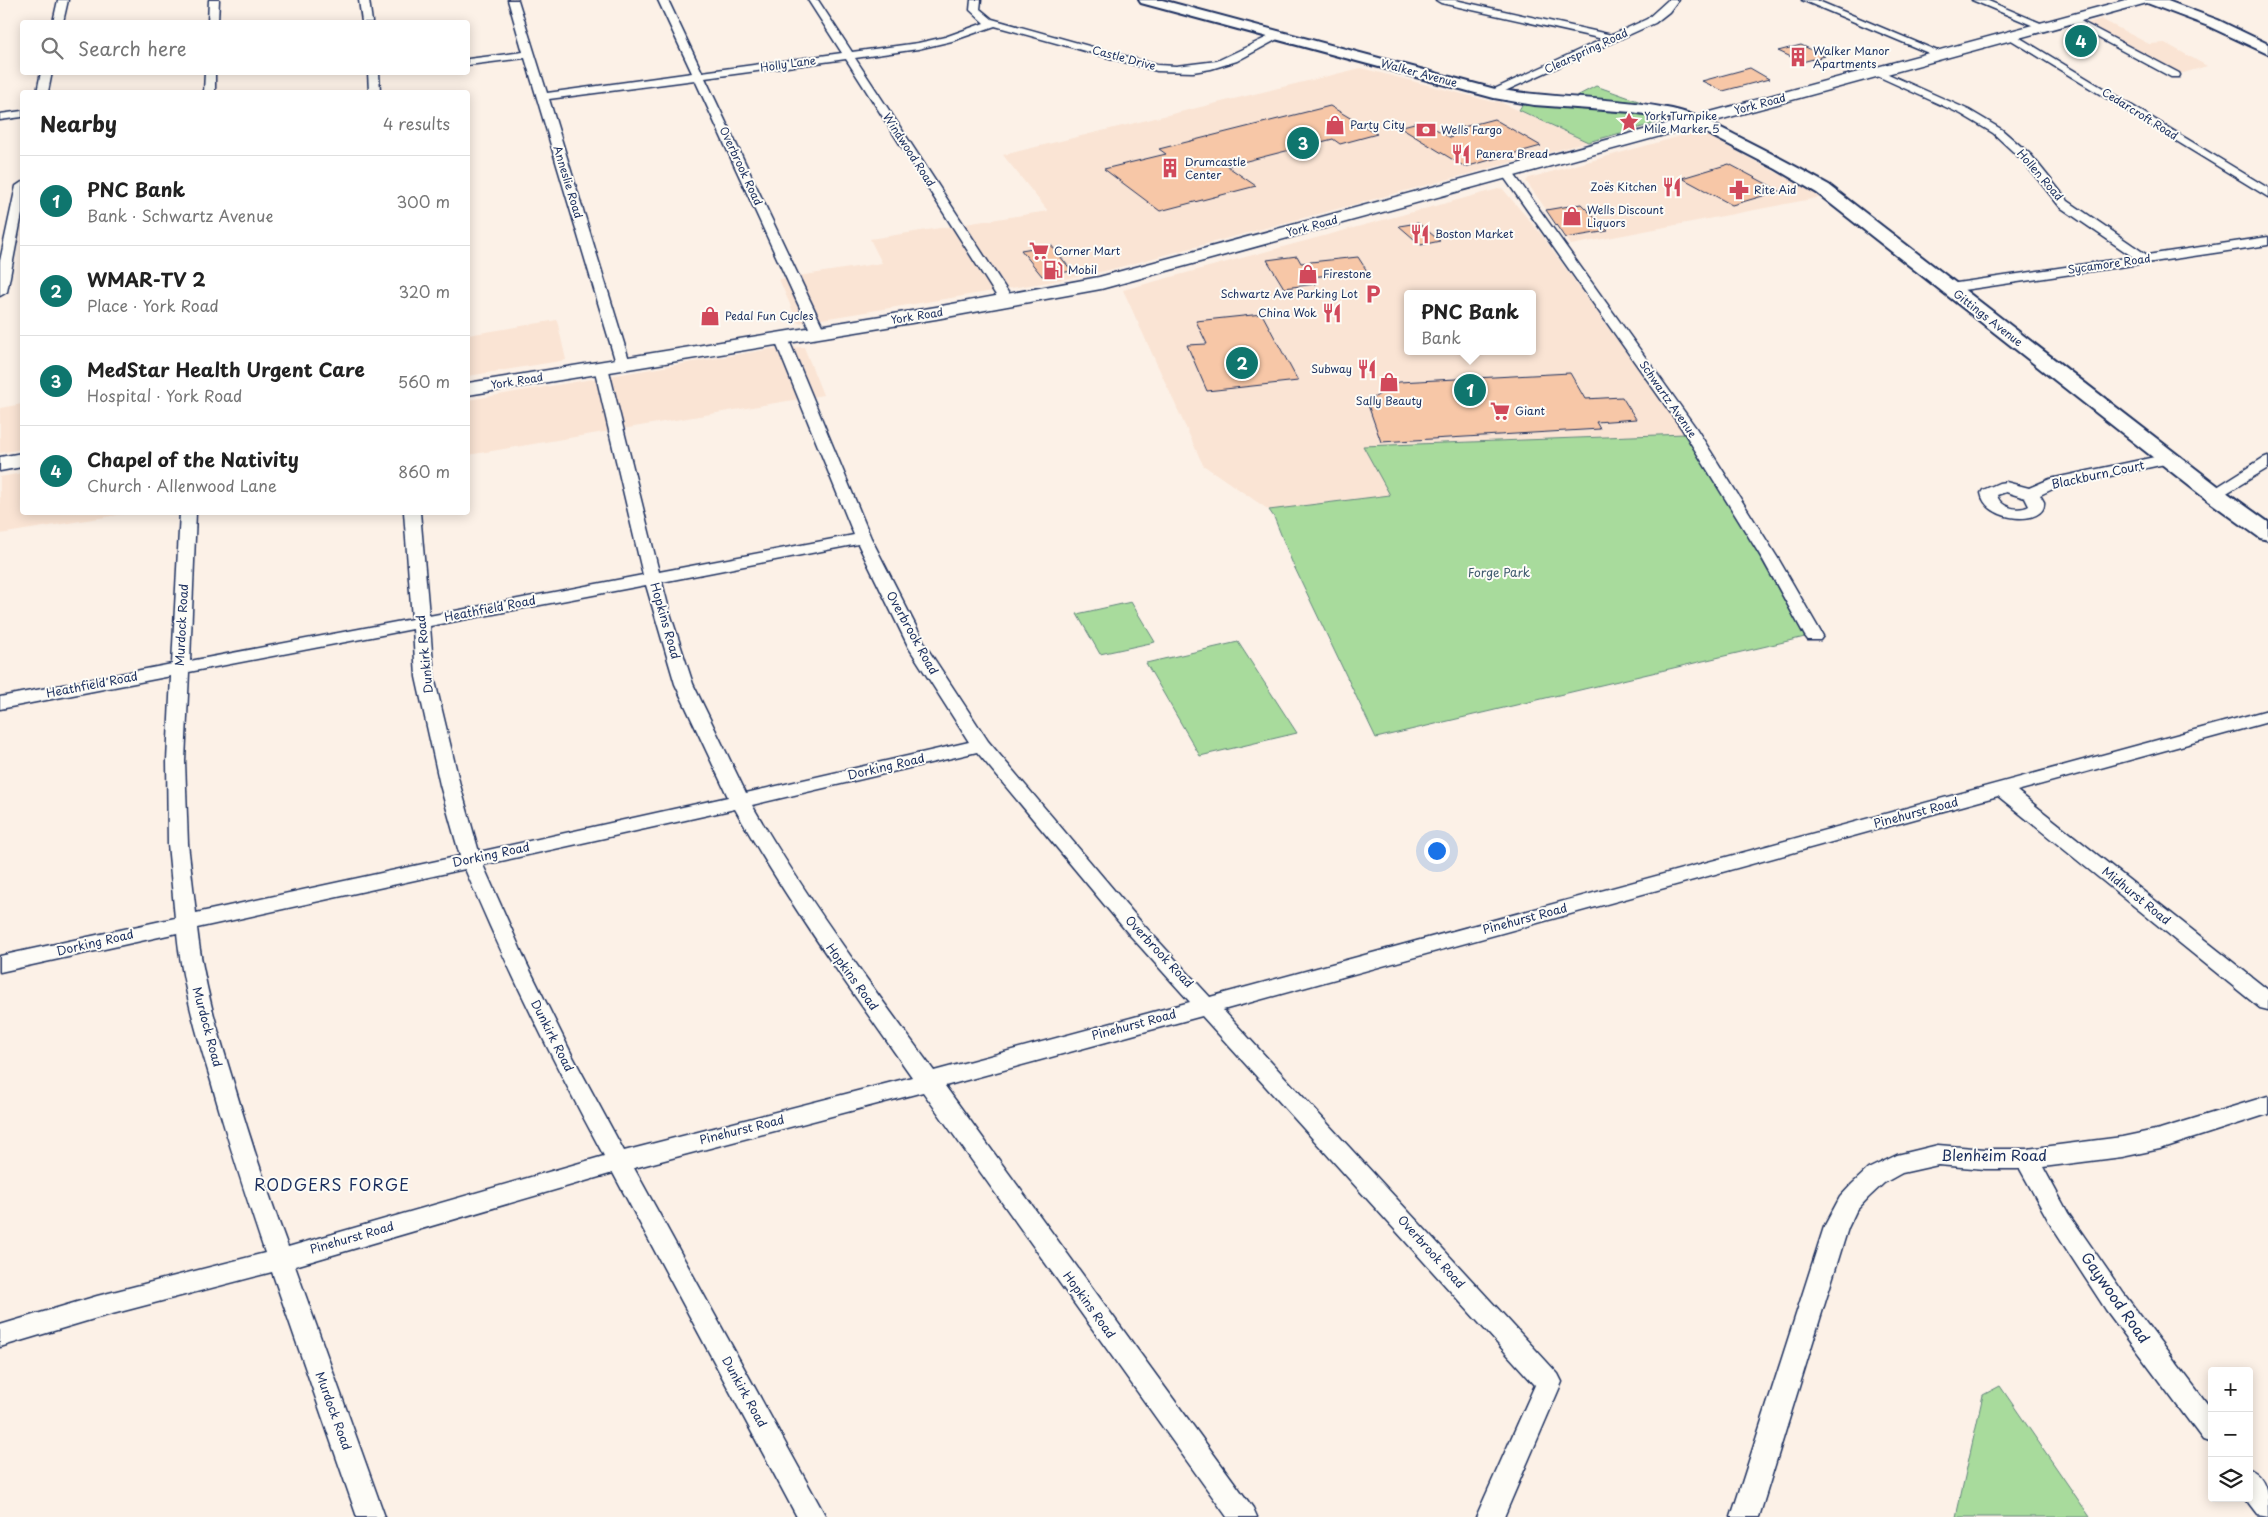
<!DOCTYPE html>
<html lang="en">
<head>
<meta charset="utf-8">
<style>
  body { margin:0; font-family:"Playpen Sans",sans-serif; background:#f6f6f6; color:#222 }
  .controls { position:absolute; right:15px; bottom:15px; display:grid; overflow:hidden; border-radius:5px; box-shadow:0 2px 12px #0003 }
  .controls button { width:45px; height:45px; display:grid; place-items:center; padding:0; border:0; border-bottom:1px solid #e0e0e0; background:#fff; color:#222; font:25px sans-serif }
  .you { position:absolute; left:1436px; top:850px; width:18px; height:18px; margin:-12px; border:4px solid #fff; border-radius:50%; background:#1a73e8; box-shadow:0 0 0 8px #1a73e833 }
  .badge { display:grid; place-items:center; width:32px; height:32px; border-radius:50%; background:#0f766e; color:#fff; font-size:16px; font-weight:700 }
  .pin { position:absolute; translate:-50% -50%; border:2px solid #fff; box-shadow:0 1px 5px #0006 }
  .popup { position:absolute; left:1404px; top:290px; width:132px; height:65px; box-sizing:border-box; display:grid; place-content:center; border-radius:5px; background:#fff; filter:drop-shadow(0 1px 4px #0005); font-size:16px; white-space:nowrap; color:#767676 }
  .popup b { font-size:19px; color:#222 }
  .popup::after { content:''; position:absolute; left:50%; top:100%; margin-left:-10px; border:10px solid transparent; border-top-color:#fff }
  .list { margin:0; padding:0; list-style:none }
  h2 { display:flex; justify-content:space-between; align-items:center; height:65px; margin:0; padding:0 20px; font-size:21px }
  h2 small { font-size:16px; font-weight:400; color:#767676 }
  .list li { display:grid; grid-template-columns:32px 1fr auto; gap:15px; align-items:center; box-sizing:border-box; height:90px; padding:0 20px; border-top:1px solid #e0e0e0 }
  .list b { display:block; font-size:19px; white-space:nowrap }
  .list p { margin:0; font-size:16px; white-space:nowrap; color:#767676 }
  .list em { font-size:16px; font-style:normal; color:#767676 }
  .icon { flex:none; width:28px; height:28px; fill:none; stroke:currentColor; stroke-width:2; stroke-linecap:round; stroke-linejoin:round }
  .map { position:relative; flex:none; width:2268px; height:1517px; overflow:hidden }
  .search { position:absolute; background:#fff; box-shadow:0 2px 12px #0003; left:20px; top:20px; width:450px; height:55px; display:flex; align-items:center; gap:12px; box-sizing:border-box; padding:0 18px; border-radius:5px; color:#767676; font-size:19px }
  .panel { position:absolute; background:#fff; box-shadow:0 2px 12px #0003; left:20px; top:90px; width:450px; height:425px; border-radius:5px }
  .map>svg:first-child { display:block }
  .built { fill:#fae4d4; fill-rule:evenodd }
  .green { fill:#a8db9c; stroke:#62857d }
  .building { fill:#f7c7a7; stroke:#1b2f5e }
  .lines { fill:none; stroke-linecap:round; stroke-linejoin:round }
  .street-casing { stroke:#1b2f5e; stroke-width:3 }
  .secondary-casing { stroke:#1b2f5e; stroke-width:4 }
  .primary-casing { stroke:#1b2f5e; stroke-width:3 }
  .street { fill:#fdfcf7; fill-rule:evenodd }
  .secondary { fill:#fdfcf7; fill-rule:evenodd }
  .primary { fill:#fdfcf7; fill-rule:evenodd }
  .labels { text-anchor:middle; stroke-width:4; stroke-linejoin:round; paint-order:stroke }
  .far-street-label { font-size:11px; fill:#1b2f5e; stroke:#fdfcf7 }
  .far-poi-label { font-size:11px; fill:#1b2f5e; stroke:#fdfcf7; text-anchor:start }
  .street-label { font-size:12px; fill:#1b2f5e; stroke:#fdfcf7 }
  .park-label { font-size:12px; fill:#3e5a6e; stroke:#fdfcf7 }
  .near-street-label { font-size:15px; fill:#1b2f5e; stroke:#fdfcf7 }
  .near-neighbourhood-label { font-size:16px; letter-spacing:1px; fill:#1b2f5e; stroke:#fdfcf7 }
</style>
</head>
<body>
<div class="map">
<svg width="2268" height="1517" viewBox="0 0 2268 1517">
  <rect width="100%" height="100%" fill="#fcf1e7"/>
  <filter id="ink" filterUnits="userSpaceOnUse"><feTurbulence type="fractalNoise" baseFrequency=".02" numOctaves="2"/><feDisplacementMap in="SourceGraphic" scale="10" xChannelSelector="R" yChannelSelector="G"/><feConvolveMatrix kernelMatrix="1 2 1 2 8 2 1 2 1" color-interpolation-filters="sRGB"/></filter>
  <g filter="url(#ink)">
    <path class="built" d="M2101,19L2149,44L2165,43L2207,66L2177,75L2082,25Z
      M1361,68L1494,102L1498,101L1588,142L1105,271L1048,282L798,323L779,279L882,263L870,239L1048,211L1003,155Z
      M1699,131L1822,197L1571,245L1526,181L1529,178Z
      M1502,188L1541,234L1685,434L1364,446L1391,495L1269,510L1203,465L1123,290ZM1408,294H1532V351H1408Z
      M557,320L566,360L468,376V335Z
      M804,347L823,395L468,455V400L770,349Z
      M22,404V449L0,453V408Z
      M22,473V512L130,513L0,534V477Z"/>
    <path class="green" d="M1596,86L1641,102L1575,97Z
      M1522,105L1632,112L1664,119V121L1588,142L1519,110Z
      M1685,434L1741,524L1805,637L1376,738L1292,562L1274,517L1269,510L1390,495L1363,446Z
      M1131,602L1155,642L1100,654L1077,614Z
      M1238,642L1297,733L1200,756L1146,663Z
      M2000,1386L2090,1517H1956L1983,1395Z"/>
    <path class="building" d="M1801,45L1825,56L1802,62L1778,51Z
      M1750,68L1769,79L1723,91L1702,81Z
      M1330,106L1377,134L1340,144L1333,139L1227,166L1256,186L1160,211L1104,169L1166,154L1159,149Z
      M1494,119L1541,146L1465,167L1399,127L1422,121L1451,138L1456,129Z
      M1729,164L1780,191L1732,205L1682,178Z
      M1581,204L1608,231L1565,238L1546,210Z
      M1418,223L1440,241L1421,245L1399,226Z
      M1051,245L1072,271L1042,276L1021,250Z
      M1297,256L1301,263L1358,257L1367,271L1311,277L1316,284L1284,288L1267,260Z
      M1262,314L1298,381L1207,391L1187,345L1207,344L1196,321Z
      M1570,373L1585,399L1622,397L1636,419L1596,422L1600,429L1381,442L1367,402L1399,382Z"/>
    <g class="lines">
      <defs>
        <path id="street" d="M58,0H68L63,22H53Z
          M209,0H219L218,22H208Z
          M359,0H369L372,22H362Z
          M508,0H518L547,93L692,73L658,0H668L702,72L842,53L808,0H818L852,52L918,43L945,37L984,23L970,10L971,0H981L980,9L992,19L1157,65L1176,66L1217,61L1274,34H1282L1283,36L1237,61L1211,69L1193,72L1157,71L995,26L952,41L918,49L855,58L1013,300L1006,304L999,300L846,59L705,78L825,332L818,336L811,332L695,80L549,99L630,363L623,367L616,363L525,58L468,65V59L523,52Z
          M1436,0H1455L1612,35L1647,19L1668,0H1678L1669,12L1655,23L1494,96L1490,95L1488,93L1490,91L1603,39L1441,3Z
          M1802,0H1816L1947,55L1942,58L1938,57Z
          M1972,0H1986L2050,27L2045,30L2041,29Z
          M2071,16L2179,73L2180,75L2179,77H2171L2067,21V17Z
          M2012,33L2268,188V197L2008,38V34Z
          M1877,69L1969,110L2001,129L2031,155L2068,201L2147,255L2268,237V245L1950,292L1945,291L1943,288L1950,284L2133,257L2060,207L2023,161L1993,133L1961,114L1873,74L1872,72L1873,70Z
          M41,72H52L48,92H37Z
          M205,72H215V92H204Z
          M368,72H379L380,92H369Z
          M22,111V117L0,120V114Z
          M1507,169L1511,170L1696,428L1779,560L1823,636L1820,640H1808L1805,636L1763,560L1682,429L1501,173Z
          M22,182V214L7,292L0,296V261L16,186Z
          M781,334L788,338L871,538L927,648L988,741L1141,922L1210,997L2268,710V722L2017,791L2268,990V1010L2260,1008L1998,796L1223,1010L1558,1374L1562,1382L1504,1517H1476L1535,1385L1202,1016L945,1086L1253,1508L1257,1517H1227L923,1092L634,1168L826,1517H797L613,1173L295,1266L385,1517H357L272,1272L97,1318L0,1347V1325L97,1296L265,1253C246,1196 227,1139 211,1081C196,1032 182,984 177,933L0,972V956L175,918L168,844L167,761L171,676L0,709V697L172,664L180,512H196L190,661L412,619L404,512H420L429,616L643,575L594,367L601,363L608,367L659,572L854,535L774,338ZM858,544L909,648L969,742L746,793L693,684L670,613L662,582ZM646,585L675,684L728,797L479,852L460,785L434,677L430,626ZM413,629L416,677L440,785L460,856L196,913L188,844L185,761L189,672ZM977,752L1127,932L1190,1002L934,1071C870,984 806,898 752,805ZM735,809C788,903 850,989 912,1077L624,1151L572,1055L527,964L483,865ZM465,869C507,968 553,1062 604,1156L288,1247C268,1193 250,1139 234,1084C218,1032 203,982 197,928Z
          M2169,454L2174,456L2177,459L2174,462L2055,488L2040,495L2044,502C2047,526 1986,523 1981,493L1983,490L1999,483L2006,482L2029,488L2050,479ZM2006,492L2025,498L2029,506C2019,512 2000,508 1997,495Z
          M2268,456V468L2220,497H2208L2206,494L2263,458Z
          M2268,1096V1114L2160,1149L2122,1157L2043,1167L2068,1213L2124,1294L2212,1410V1443L2203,1440L2106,1310L2052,1227L2020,1169H1985L1938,1165L1902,1173L1884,1183L1868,1198L1856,1211L1848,1228L1759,1517H1731L1824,1227L1840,1197L1852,1184L1868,1169L1897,1155L1938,1145L1985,1149H2027L2122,1137L2160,1129Z
          M2249,1468C2268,1478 2268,1495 2268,1517L2258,1515L2245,1498H2249Z"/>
        <path id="secondary" d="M1139,0H1162L1495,89C1554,99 1614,97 1672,109C1696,114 1717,126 1739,137C1769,152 1799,168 1829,185L2222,489L2268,522V540L2260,538L2206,499L1817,193L1776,169L1691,125L1669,118L1632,112L1534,105L1494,98L1141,3Z
          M2145,0H2165L2218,20L2268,44V54L2208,26L2147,3Z"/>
        <path id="primary" d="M2125,0H2149L2147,3L1101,289L936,319L468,395V383L936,307L1099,277Z
          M22,453V467L0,471V457Z"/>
      </defs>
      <use href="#street" class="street-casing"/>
      <use href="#secondary" class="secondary-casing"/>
      <use href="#primary" class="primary-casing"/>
      <use href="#street" class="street"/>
      <use href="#secondary" class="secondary"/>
      <use href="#primary" class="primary"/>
    </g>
  </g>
  <defs>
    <symbol id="building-bare" viewBox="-9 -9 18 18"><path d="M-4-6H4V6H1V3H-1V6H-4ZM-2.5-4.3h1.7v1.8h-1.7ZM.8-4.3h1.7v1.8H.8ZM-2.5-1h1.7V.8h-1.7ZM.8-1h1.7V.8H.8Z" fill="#d1495b" stroke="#fdfcf7" stroke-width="2.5" paint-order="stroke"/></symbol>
    <symbol id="sight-bare" viewBox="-9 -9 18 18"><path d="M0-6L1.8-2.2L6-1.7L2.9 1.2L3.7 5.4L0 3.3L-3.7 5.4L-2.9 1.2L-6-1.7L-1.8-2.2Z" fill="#d1495b" stroke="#fdfcf7" stroke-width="2.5" paint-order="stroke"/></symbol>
    <symbol id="shop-bare" viewBox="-9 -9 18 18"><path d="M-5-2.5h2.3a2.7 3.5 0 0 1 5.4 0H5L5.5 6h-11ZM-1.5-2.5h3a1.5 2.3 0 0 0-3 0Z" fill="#d1495b" stroke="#fdfcf7" stroke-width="2.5" paint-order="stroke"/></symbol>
    <symbol id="bank-bare" viewBox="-9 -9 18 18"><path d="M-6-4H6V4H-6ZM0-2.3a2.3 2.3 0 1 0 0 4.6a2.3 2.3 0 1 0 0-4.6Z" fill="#d1495b" stroke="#fdfcf7" stroke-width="2.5" paint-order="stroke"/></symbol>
    <symbol id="restaurant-bare" viewBox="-9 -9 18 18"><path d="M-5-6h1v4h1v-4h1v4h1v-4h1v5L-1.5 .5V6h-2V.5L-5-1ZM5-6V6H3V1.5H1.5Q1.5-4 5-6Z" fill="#d1495b" stroke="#fdfcf7" stroke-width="2.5" paint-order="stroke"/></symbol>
    <symbol id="pharmacy-bare" viewBox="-9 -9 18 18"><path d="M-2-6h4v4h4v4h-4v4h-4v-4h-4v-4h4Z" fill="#d1495b" stroke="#fdfcf7" stroke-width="2.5" paint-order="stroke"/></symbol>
    <symbol id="supermarket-bare" viewBox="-9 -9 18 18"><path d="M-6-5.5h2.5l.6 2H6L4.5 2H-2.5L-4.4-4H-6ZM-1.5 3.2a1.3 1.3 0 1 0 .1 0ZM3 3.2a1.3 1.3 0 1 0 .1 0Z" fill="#d1495b" stroke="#fdfcf7" stroke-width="2.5" paint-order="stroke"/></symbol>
    <symbol id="fuel-bare" viewBox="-9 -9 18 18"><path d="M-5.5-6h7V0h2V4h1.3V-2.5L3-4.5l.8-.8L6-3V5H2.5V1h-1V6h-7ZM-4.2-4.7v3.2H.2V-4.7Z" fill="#d1495b" stroke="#fdfcf7" stroke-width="2.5" paint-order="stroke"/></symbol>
    <symbol id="parking-bare" viewBox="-9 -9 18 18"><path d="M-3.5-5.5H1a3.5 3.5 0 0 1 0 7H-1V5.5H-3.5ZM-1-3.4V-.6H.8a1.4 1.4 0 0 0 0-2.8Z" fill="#d1495b" stroke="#fdfcf7" stroke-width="2.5" paint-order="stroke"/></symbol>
  </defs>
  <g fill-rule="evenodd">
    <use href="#building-bare" x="1784" y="43" width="28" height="28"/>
    <use href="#sight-bare" x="1615" y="108" width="28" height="28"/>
    <use href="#shop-bare" x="1321" y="111" width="28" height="28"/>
    <use href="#bank-bare" x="1412" y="116" width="28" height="28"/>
    <use href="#restaurant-bare" x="1447" y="140" width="28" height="28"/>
    <use href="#building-bare" x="1156" y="154" width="28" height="28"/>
    <use href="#restaurant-bare" x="1658" y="173" width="28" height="28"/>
    <use href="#pharmacy-bare" x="1725" y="176" width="28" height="28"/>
    <use href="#shop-bare" x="1558" y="202" width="28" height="28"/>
    <use href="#restaurant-bare" x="1406" y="220" width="28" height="28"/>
    <use href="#supermarket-bare" x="1025" y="237" width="28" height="28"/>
    <use href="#fuel-bare" x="1039" y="256" width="28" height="28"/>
    <use href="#shop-bare" x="1294" y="260" width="28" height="28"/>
    <use href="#parking-bare" x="1359" y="280" width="28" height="28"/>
    <use href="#restaurant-bare" x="1318" y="299" width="28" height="28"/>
    <use href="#shop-bare" x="696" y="302" width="28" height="28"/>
    <use href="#restaurant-bare" x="1353" y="355" width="28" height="28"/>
    <use href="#shop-bare" x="1375" y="368" width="28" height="28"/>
    <use href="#supermarket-bare" x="1486" y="397" width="28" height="28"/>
  </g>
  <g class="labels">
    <g class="far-street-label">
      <text transform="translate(1586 51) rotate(-25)" y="4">Clearspring Road</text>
      <text transform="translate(1124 58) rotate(15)" y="4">Castle Drive</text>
      <text transform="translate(788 64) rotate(-8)" y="4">Holly Lane</text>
      <text transform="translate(1419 73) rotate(15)" y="4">Walker Avenue</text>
      <text transform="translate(1760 104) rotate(-15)" y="4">York Road</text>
      <text transform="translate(2140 114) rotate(32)" y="4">Cedarcroft Road</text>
      <text transform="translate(909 150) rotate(57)" y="4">Windwood Road</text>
      <text transform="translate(741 166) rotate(65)" y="4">Overbrook Road</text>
      <text transform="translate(2040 175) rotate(49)" y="4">Hollen Road</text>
      <text transform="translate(568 182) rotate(73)" y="4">Anneslie Road</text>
      <text transform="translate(1312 226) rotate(-15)" y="4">York Road</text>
      <text transform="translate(2109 264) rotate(-8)" y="4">Sycamore Road</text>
      <text transform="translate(917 316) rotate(-9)" y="4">York Road</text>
      <text transform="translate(1988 318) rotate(38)" y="4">Gittings Avenue</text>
      <text transform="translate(517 381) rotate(-9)" y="4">York Road</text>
      <text transform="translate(1668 399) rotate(55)" y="4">Schwartz Avenue</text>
    </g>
    <g class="far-poi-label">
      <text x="1813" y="55">Walker Manor<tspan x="1813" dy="13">Apartments</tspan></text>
      <text x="1644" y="120">York Turnpike<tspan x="1644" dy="13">Mile Marker 5</tspan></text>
      <text x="1350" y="129">Party City</text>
      <text x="1441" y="134">Wells Fargo</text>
      <text x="1476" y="158">Panera Bread</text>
      <text x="1185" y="166">Drumcastle<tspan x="1185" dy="13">Center</tspan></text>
      <text x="1657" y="191" text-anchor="end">Zoës Kitchen</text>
      <text x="1754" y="194">Rite Aid</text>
      <text x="1587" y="214">Wells Discount<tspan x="1587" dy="13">Liquors</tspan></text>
      <text x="1435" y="238">Boston Market</text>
      <text x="1054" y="255">Corner Mart</text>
      <text x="1068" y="274">Mobil</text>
      <text x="1323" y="278">Firestone</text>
      <text x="1358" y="298" text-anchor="end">Schwartz Ave Parking Lot</text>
      <text x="1317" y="317" text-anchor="end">China Wok</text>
      <text x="725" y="320">Pedal Fun Cycles</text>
      <text x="1352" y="373" text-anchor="end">Subway</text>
      <text x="1389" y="405" text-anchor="middle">Sally Beauty</text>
      <text x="1515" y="415">Giant</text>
    </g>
    <g class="street-label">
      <text transform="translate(2098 475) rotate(-12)" y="4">Blackburn Court</text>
      <text transform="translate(490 609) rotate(-11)" y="4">Heathfield Road</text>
      <text transform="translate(665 621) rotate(74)" y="4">Hopkins Road</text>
      <text transform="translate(182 625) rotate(-87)" y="4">Murdock Road</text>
      <text transform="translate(912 633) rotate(61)" y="4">Overbrook Road</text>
      <text transform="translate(425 654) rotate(-96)" y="4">Dunkirk Road</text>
      <text transform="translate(92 685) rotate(-11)" y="4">Heathfield Road</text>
      <text transform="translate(886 767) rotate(-13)" y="4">Dorking Road</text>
      <text transform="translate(1916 813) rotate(-15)" y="4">Pinehurst Road</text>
      <text transform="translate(491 855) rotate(-12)" y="4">Dorking Road</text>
      <text transform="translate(2136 896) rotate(39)" y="4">Midhurst Road</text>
      <text transform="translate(1525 919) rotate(-15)" y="4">Pinehurst Road</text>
      <text transform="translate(95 943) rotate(-13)" y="4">Dorking Road</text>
      <text transform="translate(1159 952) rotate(47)" y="4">Overbrook Road</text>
      <text transform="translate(852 977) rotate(54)" y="4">Hopkins Road</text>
      <text transform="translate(1134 1025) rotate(-15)" y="4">Pinehurst Road</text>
      <text transform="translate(207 1027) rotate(75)" y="4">Murdock Road</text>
      <text transform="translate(552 1036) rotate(63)" y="4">Dunkirk Road</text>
      <text transform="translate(742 1130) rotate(-14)" y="4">Pinehurst Road</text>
      <text transform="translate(352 1238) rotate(-16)" y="4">Pinehurst Road</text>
      <text transform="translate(1431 1252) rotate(48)" y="4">Overbrook Road</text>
      <text transform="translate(1089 1305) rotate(54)" y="4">Hopkins Road</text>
      <text transform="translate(744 1392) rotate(61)" y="4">Dunkirk Road</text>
      <text transform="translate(333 1411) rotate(70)" y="4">Murdock Road</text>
    </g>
    <g class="park-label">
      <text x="1499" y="577">Forge Park</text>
    </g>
    <g class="near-street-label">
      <text x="1994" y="1161">Blenheim Road</text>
      <text transform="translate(2115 1298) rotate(55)" y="5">Gaywood Road</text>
    </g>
    <g class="near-neighbourhood-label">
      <text x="332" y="1191">RODGERS FORGE</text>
    </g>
  </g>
</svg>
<div class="controls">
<button>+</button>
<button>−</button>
<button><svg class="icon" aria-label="layers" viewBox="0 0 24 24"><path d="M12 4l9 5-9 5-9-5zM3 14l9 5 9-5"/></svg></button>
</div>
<div class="you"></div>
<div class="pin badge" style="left:1470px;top:390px">1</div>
<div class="popup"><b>PNC Bank</b>Bank</div>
<div class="pin badge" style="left:1242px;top:363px">2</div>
<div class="pin badge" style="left:1303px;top:143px">3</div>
<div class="pin badge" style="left:2081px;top:41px">4</div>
<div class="search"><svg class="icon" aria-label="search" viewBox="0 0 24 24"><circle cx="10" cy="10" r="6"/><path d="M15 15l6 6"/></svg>Search here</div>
<section class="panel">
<h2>Nearby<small>4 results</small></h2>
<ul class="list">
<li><span class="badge">1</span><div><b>PNC Bank</b><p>Bank · Schwartz Avenue</p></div><em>300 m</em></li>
<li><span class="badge">2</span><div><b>WMAR-TV 2</b><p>Place · York Road</p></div><em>320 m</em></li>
<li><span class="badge">3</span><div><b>MedStar Health Urgent Care</b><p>Hospital · York Road</p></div><em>560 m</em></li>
<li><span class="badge">4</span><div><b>Chapel of the Nativity</b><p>Church · Allenwood Lane</p></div><em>860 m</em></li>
</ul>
</section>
</div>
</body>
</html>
